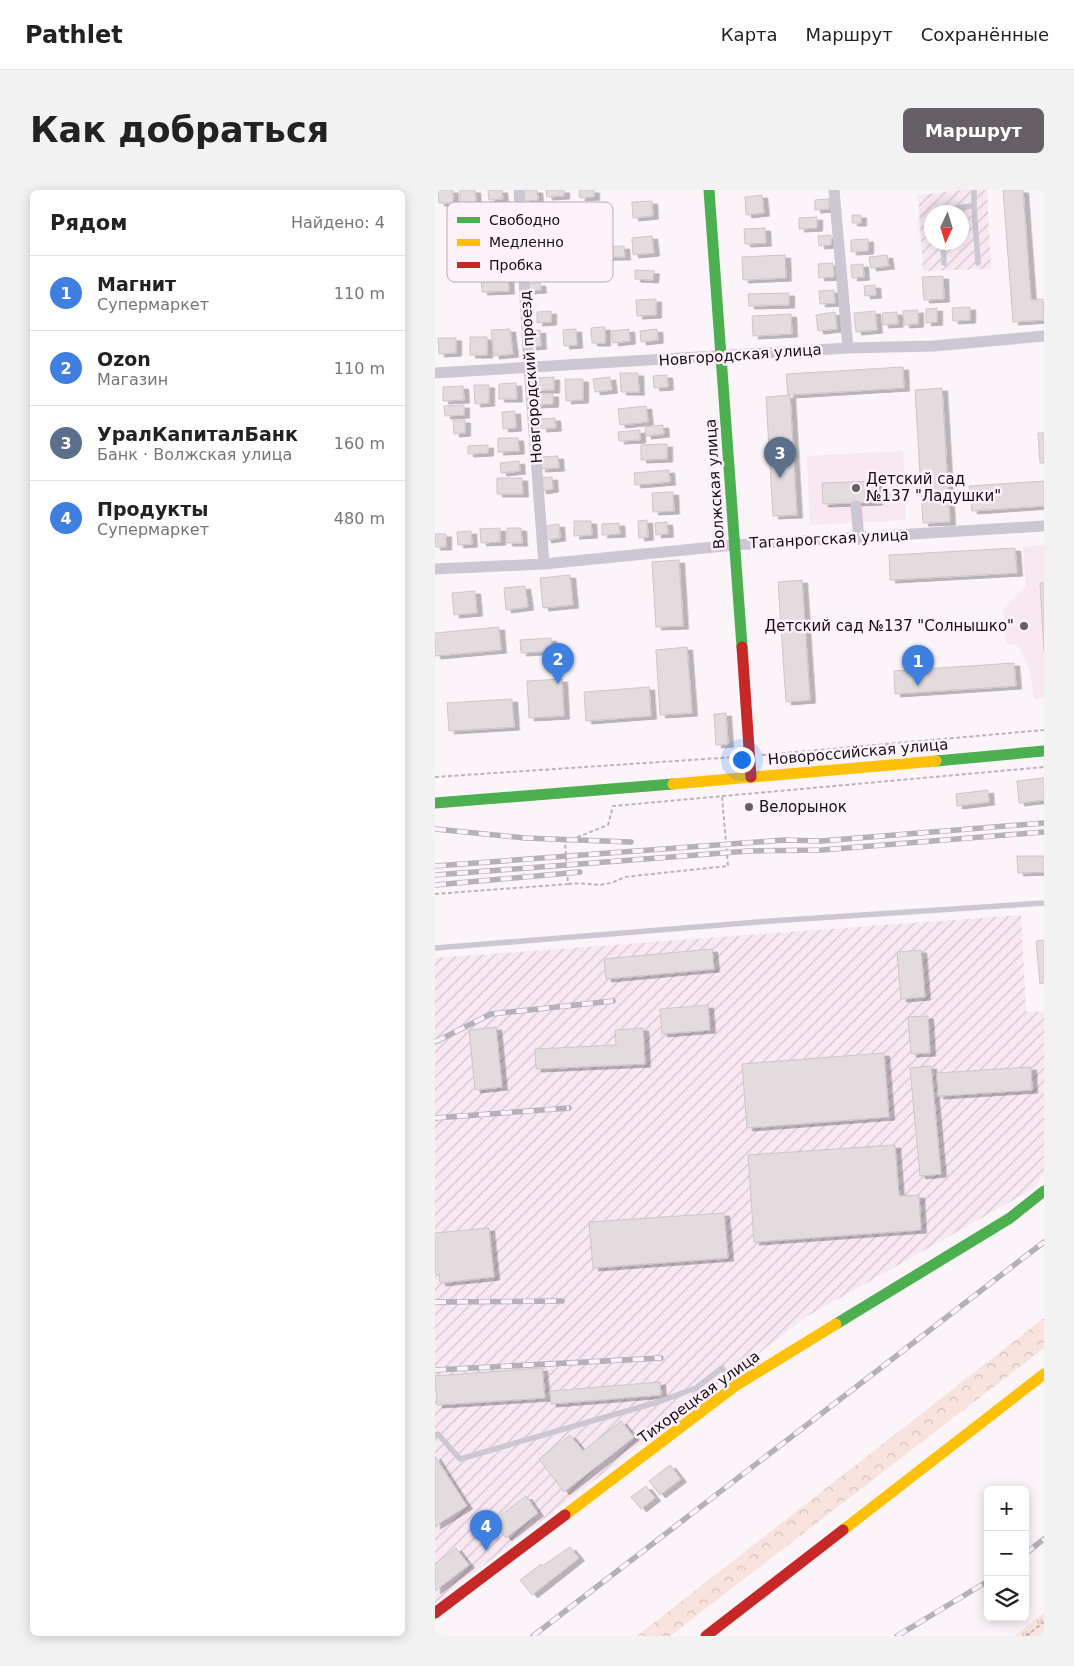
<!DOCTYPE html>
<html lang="ru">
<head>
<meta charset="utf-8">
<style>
  body { margin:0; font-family:"DejaVu Sans",sans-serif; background:#f2f2f2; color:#222 }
  .controls { position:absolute; right:15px; bottom:15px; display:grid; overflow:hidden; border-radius:8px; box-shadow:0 2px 12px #0003 }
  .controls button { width:45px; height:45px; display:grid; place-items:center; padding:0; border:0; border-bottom:1px solid #e0e0e0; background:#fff; color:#222; font:25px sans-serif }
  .compass { position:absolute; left:489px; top:15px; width:45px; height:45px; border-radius:50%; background:#fff; box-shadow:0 2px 12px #0003; rotate:184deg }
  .you { position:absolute; left:306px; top:569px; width:18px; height:18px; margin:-12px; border:4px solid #fff; border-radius:50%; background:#1a73e8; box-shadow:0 0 0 8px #1a73e833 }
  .badge { display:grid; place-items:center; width:32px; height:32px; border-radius:50%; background:#665f65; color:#fff; font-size:16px; font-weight:700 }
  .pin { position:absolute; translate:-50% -41px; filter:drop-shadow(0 1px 2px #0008) }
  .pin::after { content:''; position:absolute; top:26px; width:18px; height:15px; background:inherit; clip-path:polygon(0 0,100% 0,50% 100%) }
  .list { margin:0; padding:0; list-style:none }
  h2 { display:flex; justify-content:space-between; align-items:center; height:65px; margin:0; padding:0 20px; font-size:21px }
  h2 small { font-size:16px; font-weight:400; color:#767676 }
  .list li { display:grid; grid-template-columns:32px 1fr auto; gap:15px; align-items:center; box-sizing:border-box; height:75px; padding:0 20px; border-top:1px solid #e0e0e0 }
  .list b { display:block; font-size:19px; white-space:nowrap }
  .list p { margin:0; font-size:16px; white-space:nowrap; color:#767676 }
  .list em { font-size:16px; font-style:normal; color:#767676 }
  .icon { flex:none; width:28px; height:28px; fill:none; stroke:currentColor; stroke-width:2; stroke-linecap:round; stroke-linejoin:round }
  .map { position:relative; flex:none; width:609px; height:1446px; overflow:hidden; border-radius:8px }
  header { display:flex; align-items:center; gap:30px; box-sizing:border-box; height:70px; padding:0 25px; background:#fff; border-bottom:1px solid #e0e0e0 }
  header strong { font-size:24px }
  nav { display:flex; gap:28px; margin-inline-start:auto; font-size:18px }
  .intro { display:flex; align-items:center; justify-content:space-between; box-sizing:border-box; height:120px; padding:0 30px }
  h1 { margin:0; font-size:35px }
  .button { padding:12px 22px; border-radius:8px; background:#665f65; color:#fff; font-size:18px; font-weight:700 }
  main { display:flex; gap:30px; padding:0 30px }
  aside { flex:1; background:#fff; border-radius:8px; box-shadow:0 2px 12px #0003 }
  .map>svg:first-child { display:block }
  .built { fill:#f7e8f2 }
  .industrial { fill:url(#industrial-furrows); fill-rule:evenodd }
  .forest { fill:url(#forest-crowns) }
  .park { fill:url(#park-tufts) }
  .building { fill:#e3dbdd; stroke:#cec6c9; filter:url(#shadow) }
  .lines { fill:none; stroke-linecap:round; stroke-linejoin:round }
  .path { stroke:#bab5bd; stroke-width:2; stroke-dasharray:4 2.5; stroke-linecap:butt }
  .lane { stroke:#ccc7d2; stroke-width:5.5 }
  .street { stroke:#ccc7d2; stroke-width:11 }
  .fast { stroke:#4caf50; stroke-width:11 }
  .slow { stroke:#ffc107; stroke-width:11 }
  .jam { stroke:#c62828; stroke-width:11 }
  .rail-casing { stroke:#b5b1b8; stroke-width:5.5 }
  .rail { stroke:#fef1fa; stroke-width:4; stroke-dasharray:11; stroke-linecap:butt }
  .poi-dot { fill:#665f65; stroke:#fef1fa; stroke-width:2 }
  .labels { text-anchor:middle; stroke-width:5; stroke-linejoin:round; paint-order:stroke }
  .street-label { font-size:15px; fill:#160f15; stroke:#fef1fa }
  .poi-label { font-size:15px; fill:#160f15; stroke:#fef1fa; text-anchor:start }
  .key { fill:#fef1fa; stroke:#b8adb5; stroke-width:1 }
  .key-label { font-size:14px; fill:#160f15 }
</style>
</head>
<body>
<header>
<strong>Pathlet</strong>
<nav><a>Карта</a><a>Маршрут</a><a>Сохранённые</a></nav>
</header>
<div class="intro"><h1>Как добраться</h1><a class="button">Маршрут</a></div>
<main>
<aside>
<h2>Рядом<small>Найдено: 4</small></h2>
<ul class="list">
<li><span class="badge" style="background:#3f7fe0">1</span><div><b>Магнит</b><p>Супермаркет</p></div><em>110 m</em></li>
<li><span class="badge" style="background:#3f7fe0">2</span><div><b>Ozon</b><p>Магазин</p></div><em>110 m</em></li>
<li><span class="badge" style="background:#5c6f8a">3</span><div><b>УралКапиталБанк</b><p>Банк · Волжская улица</p></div><em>160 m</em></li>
<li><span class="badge" style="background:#3f7fe0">4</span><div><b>Продукты</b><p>Супермаркет</p></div><em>480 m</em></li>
</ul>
</aside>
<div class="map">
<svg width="609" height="1446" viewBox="0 0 609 1446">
  <defs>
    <pattern id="industrial-furrows" width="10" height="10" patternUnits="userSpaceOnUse" patternTransform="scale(1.25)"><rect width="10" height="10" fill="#f7e8f2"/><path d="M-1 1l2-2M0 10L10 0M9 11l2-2" fill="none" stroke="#d3c6cf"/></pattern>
    <pattern id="forest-crowns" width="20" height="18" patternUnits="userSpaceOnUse" patternTransform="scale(1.25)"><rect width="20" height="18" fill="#f8e3df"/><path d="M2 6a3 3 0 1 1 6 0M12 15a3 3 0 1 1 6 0" fill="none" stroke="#d4c2be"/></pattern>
    <pattern id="park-tufts" width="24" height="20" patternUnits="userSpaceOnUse" patternTransform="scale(1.25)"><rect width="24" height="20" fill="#f8e3df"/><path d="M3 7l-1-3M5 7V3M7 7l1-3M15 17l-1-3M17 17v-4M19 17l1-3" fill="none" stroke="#d4c2be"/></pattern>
    <filter id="shadow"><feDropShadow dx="5.5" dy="3" stdDeviation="0" flood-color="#0004"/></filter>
  </defs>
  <rect width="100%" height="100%" fill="#fbf4f9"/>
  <path class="built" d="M468,261L471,330L375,335L372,266Z
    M609,355V508L599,509L595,479L583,455L571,454L568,419L591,397L588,357Z"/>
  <path class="industrial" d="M527,0H552L556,79L488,81L483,5ZM497,22H526V52H497Z
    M586,725L591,821L609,822V983L598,999L371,1127L0,1413V768Z"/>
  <path class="forest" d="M609,1128V1158L235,1446H202Z"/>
  <path class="park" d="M609,1423V1446H579Z"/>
  <path class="building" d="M3,0H18V13H4Z
    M25,0H40L41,12L25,13Z
    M53,0H67L68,9L54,10Z
    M88,0H102L103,10L89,11Z
    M111,0H129V6L112,7Z
    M144,0H159V7L145,8Z
    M568,0H588L596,110L608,109L609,130L578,132Z
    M327,5L329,23L311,25L310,7Z
    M394,9V19L380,20V10Z
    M217,11L218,26L198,28L197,12Z
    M417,25H426V33H417Z
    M382,27V38L364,39V28Z
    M330,38L331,53L310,54L309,39Z
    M396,45V55L384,56L383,46Z
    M217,46L219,63L198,65L197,48Z
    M433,49V61L416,62V50Z
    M189,56L190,67H172L171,57Z
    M350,65L351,88L308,90L307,67Z
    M452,65L454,76L436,78L434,67Z
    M398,73L399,87L384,88L383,74Z
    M428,74L429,87L417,88L416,75Z
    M200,80L219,81L218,90L200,89Z
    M73,86L74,101L47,102L46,87Z
    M508,86L509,109L489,110L487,87Z
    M105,93L106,100L91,101V94Z
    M440,95L441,105L430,106L429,96Z
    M399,100L400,113L385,114L384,101Z
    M354,103V115L314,116L313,104Z
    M221,109V125L202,126L201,110Z
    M535,117V130L518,131L517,118Z
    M502,118V132L491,133V119Z
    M483,120V134L469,135L468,121Z
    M116,121V132L102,133V122Z
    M440,121L442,140L421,142L419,123Z
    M400,122L402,139L383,141L381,125Z
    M462,122L463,134L448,135L447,123Z
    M356,124L357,144L318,146L317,126Z
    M170,137V153H157L156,138Z
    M75,139L78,164L59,166L56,140Z
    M141,139L142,155L129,156L128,140Z
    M194,139L195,151L178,153L177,141Z
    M222,139L223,150L206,152L205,141Z
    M105,140L106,156L96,157L95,141Z
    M35,147H52V165H35Z
    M3,148H21V163L4,164Z
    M468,177L469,198L353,205L351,184Z
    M185,183H203L204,202H186Z
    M232,185L233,197L219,198L218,186Z
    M119,187V200H99L98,188Z
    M175,187L177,200L160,202L158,189Z
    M130,189H148V210L131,211Z
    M81,193L82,209H64V194Z
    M39,195H54V213L40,214Z
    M28,196L29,210L8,211V197Z
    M507,198L515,332L488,333L480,200Z
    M100,204H118V214L101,215Z
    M355,205L362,325L338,326L331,207Z
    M29,215V225L10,226L9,216Z
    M211,216L213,232L185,235L183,219Z
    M80,221L81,238L68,239L67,222Z
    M120,228L121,238L106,239V229Z
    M18,230H30V243L19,244Z
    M228,235L229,244L211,246L210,237Z
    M205,240V250L184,251L183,242Z
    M603,243H609V273H605Z
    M63,248H83L84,261L63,262Z
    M232,254V269L206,270V255Z
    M53,255V263L33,264V256Z
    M123,266L124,278L105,279V267Z
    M84,271L85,281L66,283L65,273Z
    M234,280L235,292L200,295L199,283Z
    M117,287L118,299L106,301L104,288Z
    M62,288H87L88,304H62Z
    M441,291L442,312L388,314L387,293Z
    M609,291V316L537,321L534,296Z
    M238,302L239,321L218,322L217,303Z
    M212,330L213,347L204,348L203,331Z
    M139,331H156L157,345L139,346Z
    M232,332L233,344L221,345L220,333Z
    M184,333L185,344L167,345V334Z
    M124,334L125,348L111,350L109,336Z
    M65,338V352L46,353L45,339Z
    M72,338H86L87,353H72Z
    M36,341L37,354L23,355L22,342Z
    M0,344H11V357H0Z
    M580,358L582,383L455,390L454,365Z
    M244,370L248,436L221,437L217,372Z
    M135,385L138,415L108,418L105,388Z
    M367,390L375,510L351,512L343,392Z
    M605,393H609V461Z
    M90,396L93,417L71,420L69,398Z
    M40,401L42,423L19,425L17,403Z
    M64,437L66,460L0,466V443Z
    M116,448L117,461L86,463L85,450Z
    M252,457L257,523L225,525L221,460Z
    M579,473L581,496L460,504L459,481Z
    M127,489L129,526L94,528L92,491Z
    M214,497L216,526L151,531L149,502Z
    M77,509L79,537L14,541L12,513Z
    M291,523L293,554L281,555L279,524Z
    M609,588V610L584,613L582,591Z
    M553,600L554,612L522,616L521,604Z
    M582,666H609V682L583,683Z
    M609,750V793L605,794L601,751Z
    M277,759L279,779L171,789L169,769Z
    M486,760L490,807L466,809L462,762Z
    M273,815L275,840L227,844L225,819Z
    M493,826L495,863L476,864L473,827Z
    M61,837L67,897L40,900L34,840Z
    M208,838L210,874L101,879L100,859L181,855L180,840Z
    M449,863L454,927L312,938L307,874Z
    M496,876L506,984L485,986L475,878Z
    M596,877L597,900L503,906L502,883Z
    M460,955L464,1006L484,1005L486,1040L319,1052L313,965Z
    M289,1023L293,1068L158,1078L154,1032Z
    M54,1038L59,1087L5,1093L4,1084H0V1043Z
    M107,1178L110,1208L2,1215L0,1186Z
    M225,1192L226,1205L116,1214L115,1201Z
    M186,1231L199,1247L129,1302L104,1269L135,1245L148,1261Z
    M0,1266L32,1316L0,1336Z
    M235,1275L246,1289L225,1305L214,1291Z
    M211,1296L220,1308L206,1319L196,1307Z
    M91,1306L103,1323L71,1348L58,1331Z
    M135,1357L144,1368L97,1405L85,1390L106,1374L107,1376Z
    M21,1358L34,1375L0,1401V1374Z"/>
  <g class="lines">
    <path class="path" d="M327,565L609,540
      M0,587L300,567
      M133,694C157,691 164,701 189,687L293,676L287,607
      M0,704L133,694L130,652L173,635L178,616L609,577
      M591,1446L609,1432"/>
    <path class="lane" d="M539,16L543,73
      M505,22V20L539,16V0
      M508,52L509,73
      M0,758L336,731L609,713
      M0,1245L3,1244L25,1269L223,1212L261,1198L287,1178L300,1196"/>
    <path class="street" d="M84,0L94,177L109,374
      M399,0L413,158
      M0,183L413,158L499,156L609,146
      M421,316L424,349
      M0,379L109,374L299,355L609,336"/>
    <path class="fast" d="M274,0L307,457
      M501,571L609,561
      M0,613L238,594
      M401,1134L575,1028L609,1001"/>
    <path class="slow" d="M238,594L501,571
      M130,1325L300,1196L401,1134
      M408,1340L609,1184"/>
    <path class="jam" d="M307,457L316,587
      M0,1423L130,1325
      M271,1446L408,1340"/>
    <defs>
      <path id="rail" d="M0,639L90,648L196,652
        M0,676L349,650L386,651L609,633
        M0,685L314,661L387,660L609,642
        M0,695L145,682
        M0,852L56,824L178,811
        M0,928L134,918
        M0,1112L127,1111
        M0,1180L226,1168
        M590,1364L609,1349
        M98,1446L609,1052
        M462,1446L553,1391"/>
    </defs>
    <use href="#rail" class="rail-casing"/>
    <use href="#rail" class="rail"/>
  </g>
  <g class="poi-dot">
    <circle cx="421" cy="298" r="5"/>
    <circle cx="589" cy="436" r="5"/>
    <circle cx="314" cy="617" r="5"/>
  </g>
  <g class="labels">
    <g class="street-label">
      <text transform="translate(305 165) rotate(-4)" y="5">Новгородская улица</text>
      <text transform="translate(96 187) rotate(-94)" y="5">Новгородский проезд</text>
      <text transform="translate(280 294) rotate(-94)" y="5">Волжская улица</text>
      <text transform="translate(394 349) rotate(-3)" y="5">Таганрогская улица</text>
      <text transform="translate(423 562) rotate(-5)" y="5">Новороссийская улица</text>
      <text transform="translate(264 1207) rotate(-36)" y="5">Тихорецкая улица</text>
    </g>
    <g class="poi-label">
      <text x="431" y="294">Детский сад<tspan x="431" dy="17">№137 "Ладушки"</tspan></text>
      <text x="579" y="441" text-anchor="end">Детский сад №137 "Солнышко"</text>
      <text x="324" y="622">Велорынок</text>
    </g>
  </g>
  <rect x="12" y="12" width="166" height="80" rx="8" class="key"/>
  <rect x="22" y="27" width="23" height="6" fill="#4caf50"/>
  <rect x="22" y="49" width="23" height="7" fill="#ffc107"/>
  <rect x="22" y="72" width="23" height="6" fill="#c62828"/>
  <g class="key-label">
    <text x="54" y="35">Свободно</text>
    <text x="54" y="57">Медленно</text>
    <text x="54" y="80">Пробка</text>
  </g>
</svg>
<div class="controls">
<button>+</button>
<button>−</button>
<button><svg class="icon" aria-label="layers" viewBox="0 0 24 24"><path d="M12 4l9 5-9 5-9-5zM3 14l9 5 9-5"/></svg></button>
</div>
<svg class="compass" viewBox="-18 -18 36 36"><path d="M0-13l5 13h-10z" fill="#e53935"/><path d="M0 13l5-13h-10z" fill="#767676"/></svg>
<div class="you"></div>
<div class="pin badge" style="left:483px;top:496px;background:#3f7fe0">1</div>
<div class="pin badge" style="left:123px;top:494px;background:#3f7fe0">2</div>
<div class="pin badge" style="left:345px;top:288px;background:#5c6f8a">3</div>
<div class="pin badge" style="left:51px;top:1361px;background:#3f7fe0">4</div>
</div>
</main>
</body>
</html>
